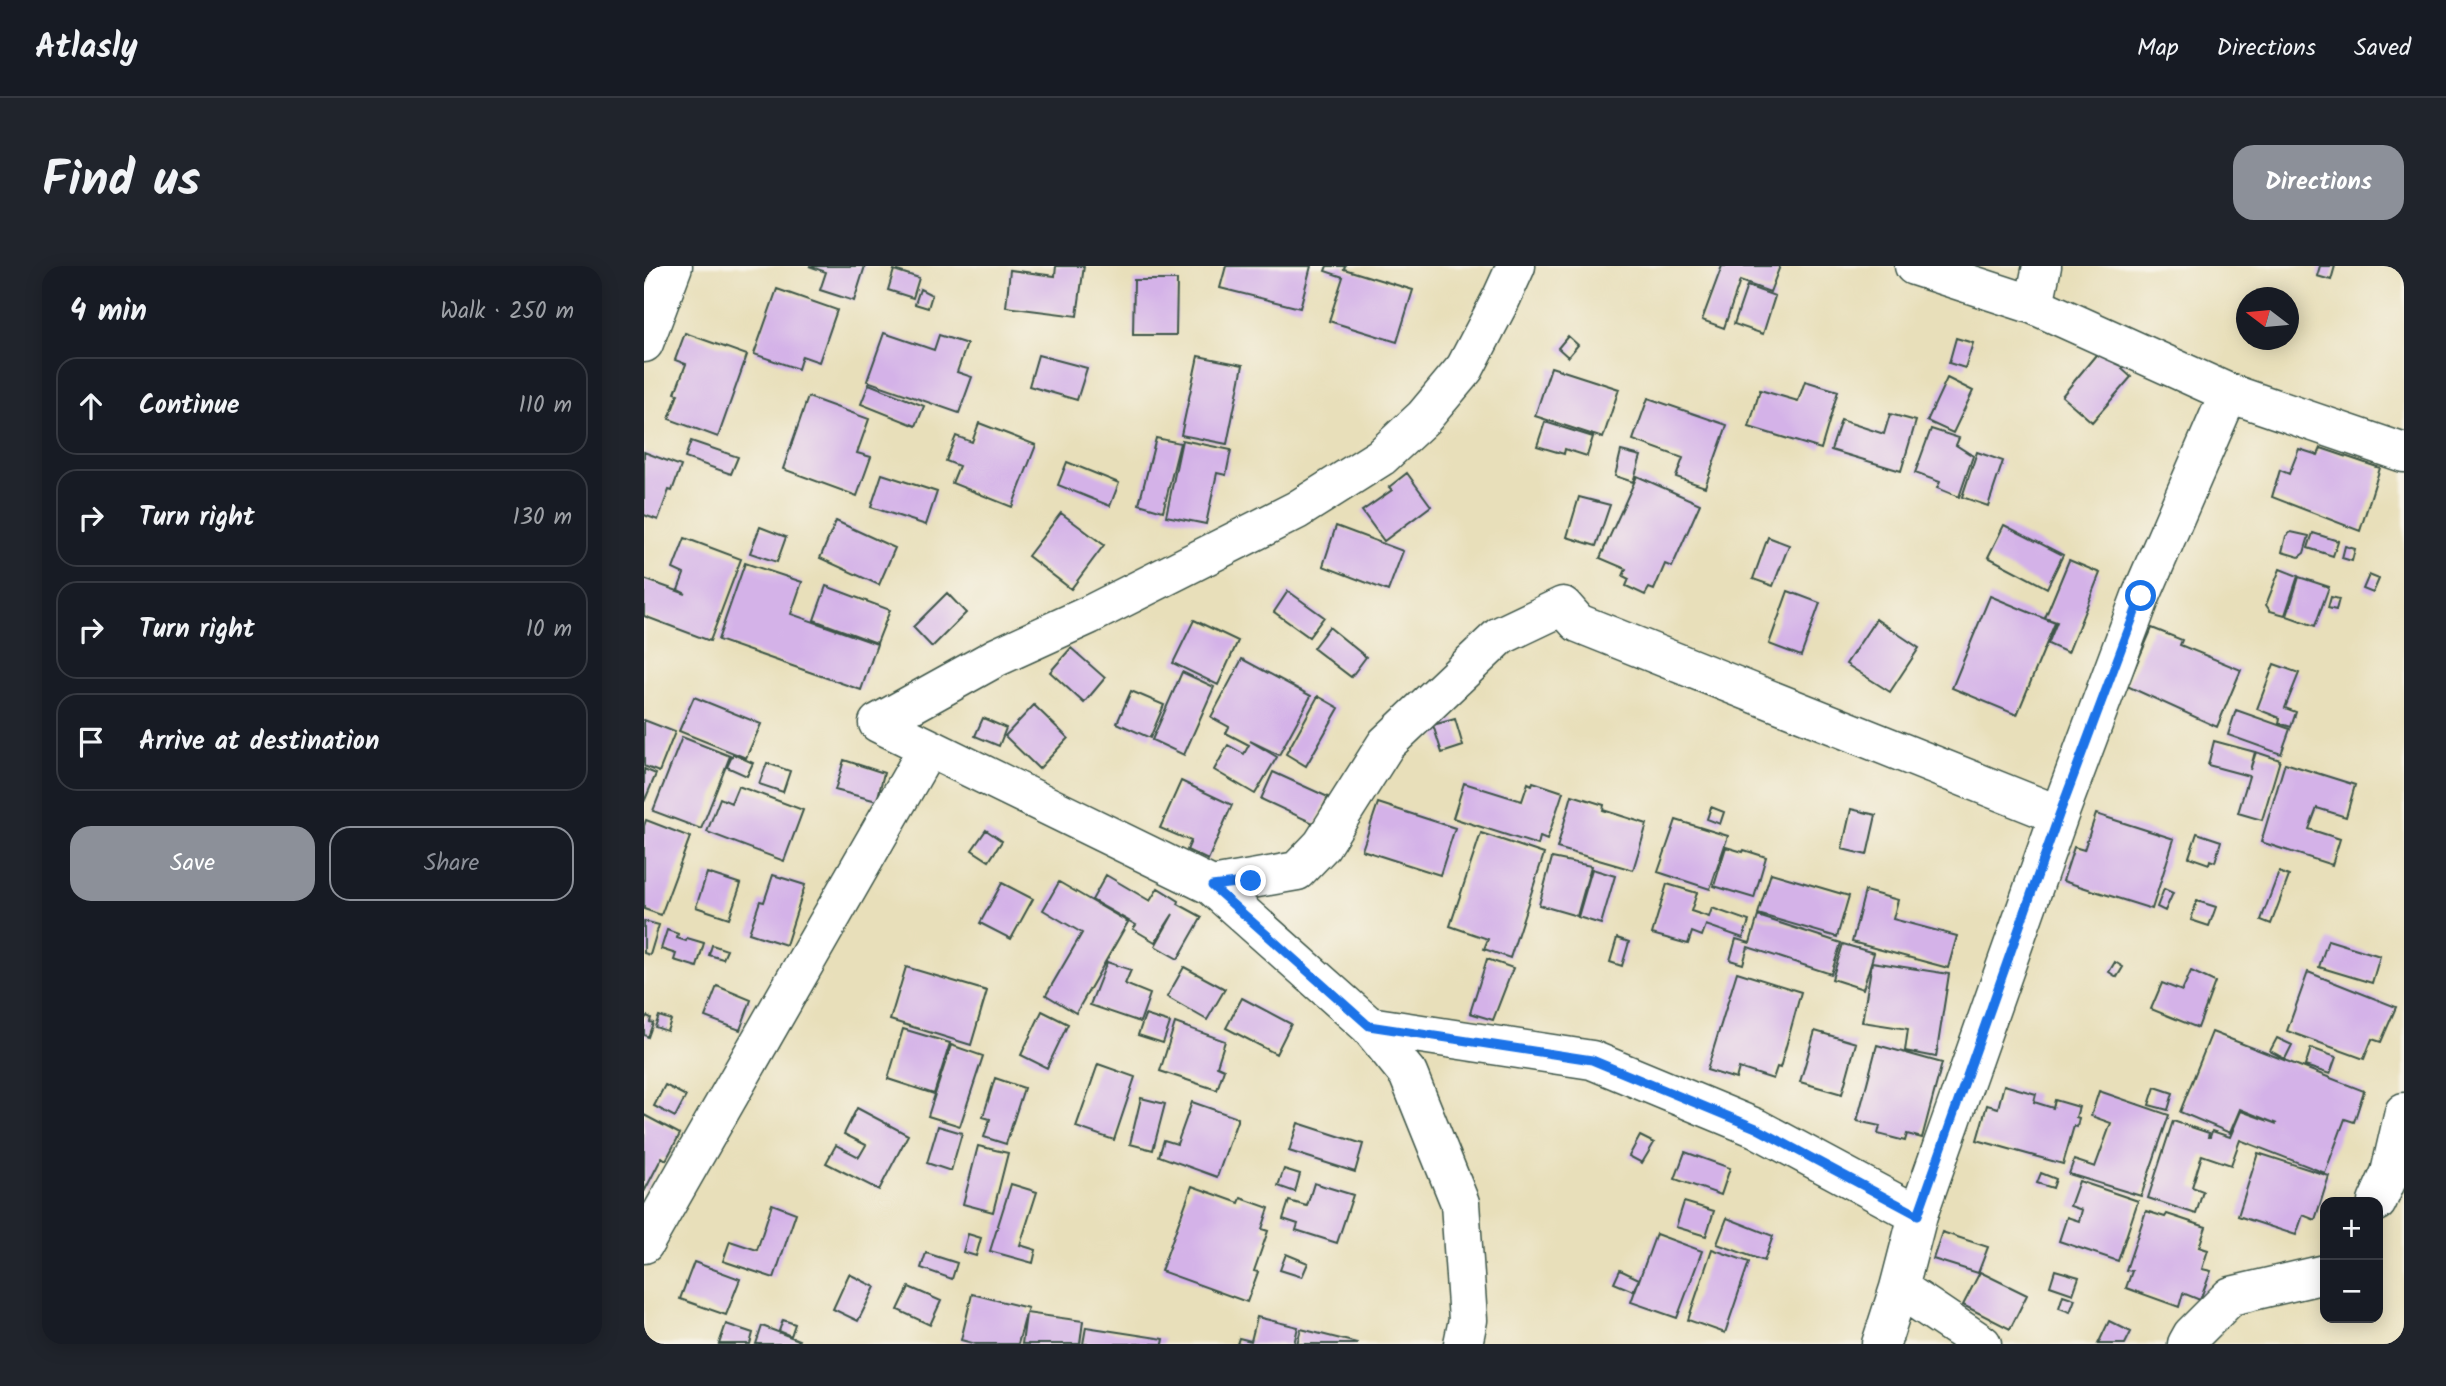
<!DOCTYPE html>
<html lang="en">
<head>
<meta charset="utf-8">
<style>
  body { margin:0; font-family:Kalam,sans-serif; background:#20242c; color:#f1f3f6 }
  .controls { position:absolute; right:21px; bottom:21px; display:grid; overflow:hidden; border-radius:14px; box-shadow:0 4px 18px #0003 }
  .controls button { width:63px; height:63px; display:grid; place-items:center; padding:0; border:0; border-bottom:2px solid #363941; background:#171b24; color:#f1f3f6; font:35px sans-serif }
  .compass { position:absolute; left:1592px; top:21px; width:63px; height:63px; border-radius:50%; background:#171b24; box-shadow:0 4px 18px #0003; rotate:286deg }
  .stop { position:absolute; width:21px; height:21px; margin:-16px; border:5px solid #1a73e8; border-radius:50%; background:#fff }
  .stop.end { background:#1a73e8; border-color:#fff; box-shadow:0 2px 7px #0008 }
  .list { margin:0; padding:0; list-style:none }
  h2 { display:flex; justify-content:space-between; align-items:center; height:91px; margin:0; padding:0 28px; font-size:30px }
  h2 small { font-size:23px; font-weight:400; color:#9ea1a6 }
  .list li { display:grid; grid-template-columns:46px 1fr auto; gap:21px; align-items:center; box-sizing:border-box; height:98px; margin:0 14px 14px; padding:0 14px; border:2px solid #363941; border-radius:21px }
  .list b { display:block; font-size:26px; white-space:nowrap }
  .list em { font-size:23px; font-style:normal; color:#9ea1a6 }
  .actions { display:flex; gap:14px; padding:21px 28px }
  .actions a { flex:1; padding:16px 0; border:2px solid #8c9099; border-radius:21px; text-align:center; font-size:24px; color:#8c9099 }
  .actions .main { background:#8c9099; color:#fff }
  .icon { flex:none; width:38px; height:38px; fill:none; stroke:currentColor; stroke-width:2; stroke-linecap:round; stroke-linejoin:round }
  .map { position:relative; flex:none; width:1760px; height:1078px; overflow:hidden; border-radius:21px }
  header { display:flex; align-items:center; gap:42px; box-sizing:border-box; height:98px; padding:0 35px; background:#171b24; border-bottom:2px solid #363941 }
  header strong { font-size:33px }
  nav { display:flex; gap:38px; margin-inline-start:auto; font-size:24px }
  .intro { display:flex; align-items:center; justify-content:space-between; box-sizing:border-box; height:168px; padding:0 42px }
  h1 { margin:0; font-size:49px }
  .button { padding:18px 32px; border-radius:21px; background:#8c9099; color:#fff; font-size:24px; font-weight:700 }
  main { display:flex; gap:42px; padding:0 42px }
  aside { flex:1; background:#171b24; border-radius:21px; box-shadow:0 4px 18px #0003 }
  .map>svg:first-child { display:block }
  .building { fill:#d4b2e8 }
  .lines { fill:none; stroke-linecap:round; stroke-linejoin:round }
  .street-casing { stroke:#3d5548; stroke-width:41 }
  .street { stroke:#fff; stroke-width:38 }
  .route { stroke:#1a73e8; stroke-width:9 }
</style>
</head>
<body>
<header>
<strong>Atlasly</strong>
<nav><a>Map</a><a>Directions</a><a>Saved</a></nav>
</header>
<div class="intro"><h1>Find us</h1><a class="button">Directions</a></div>
<main>
<aside>
<h2>4 min<small>Walk · 250 m</small></h2>
<ul class="list">
<li><svg class="icon" aria-label="ahead" viewBox="0 0 24 24"><path d="M12 20V5M6 11l6-6 6 6"/></svg><div><b>Continue</b></div><em>110 m</em></li>
<li><svg class="icon" aria-label="right" viewBox="0 0 24 24"><path d="M7 20v-9h11M14 6l5 5-5 5"/></svg><div><b>Turn right</b></div><em>130 m</em></li>
<li><svg class="icon" aria-label="right" viewBox="0 0 24 24"><path d="M7 20v-9h11M14 6l5 5-5 5"/></svg><div><b>Turn right</b></div><em>10 m</em></li>
<li><svg class="icon" aria-label="arrive" viewBox="0 0 24 24"><path d="M6 21V4h12l-3 4 3 4H6"/></svg><div><b>Arrive at destination</b></div></li>
</ul>
<div class="actions"><a class="main">Save</a><a>Share</a></div>
</aside>
<div class="map">
<svg width="1760" height="1078" viewBox="0 0 1760 1078">
  <rect width="100%" height="100%" fill="#f7f3e8"/>
  <filter id="ink" filterUnits="userSpaceOnUse"><feTurbulence type="fractalNoise" baseFrequency=".0143" numOctaves="2"/><feDisplacementMap in="SourceGraphic" scale="14" xChannelSelector="R" yChannelSelector="G"/><feConvolveMatrix kernelMatrix="1 2 1 2 8 2 1 2 1" color-interpolation-filters="sRGB"/></filter>
  <filter id="wash" filterUnits="userSpaceOnUse"><feTurbulence type="fractalNoise" baseFrequency=".00686" numOctaves="4" result="noise"/><feDisplacementMap in="SourceGraphic" scale="28" xChannelSelector="R" yChannelSelector="G"/><feGaussianBlur stdDeviation="1.57" result="paint"/><feColorMatrix in="noise" values="0 0 0 0 0 0 0 0 0 0 0 0 0 0 0 0 0 1.4 0 .05"/><feComposite in="paint" operator="in"/></filter>
  <g filter="url(#wash)">
    <rect width="100%" height="100%" fill="#e8dfba"/>
    <g id="blocks">
      <path class="building" d="M165,0H221L210,35L176,24L182,6Z
        M412,0H440L433,50L362,41L366,4L411,10Z
        M582,0H667L656,42L576,22Z
        M683,0H701L700,3L769,24L753,76L685,55L699,11L681,5Z
        M1078,0H1136L1126,26L1096,15L1080,62L1058,54Z
        M1676,0H1691L1687,14L1673,10Z
        M250,4L275,12L269,32L244,24Z
        M490,14H533L532,69H489Z
        M1103,20L1131,30L1119,68L1090,58Z
        M133,23L193,44L175,96L158,90L154,103L110,88Z
        M276,23L288,29L284,42L271,38Z
        M41,67L103,89L74,171L25,153L34,128L31,127L42,98L31,94Z
        M240,67L290,84L295,69L323,78L313,106L328,111L315,147L223,115Z
        M924,70L934,79L924,91L914,82Z
        M1312,72L1329,77L1321,102L1305,97Z
        M1461,78L1483,97L1478,103L1487,111L1448,156L1418,130Z
        M394,89L443,102L433,134L385,120Z
        M554,90L599,99L583,178L537,169Z
        M907,101L975,123L959,172L891,150Z
        M1303,112L1329,125L1309,167L1283,155Z
        M1161,115L1194,125L1177,183L1105,161L1116,124L1154,135Z
        M225,118L280,140L272,160L217,138Z
        M164,131L225,153L213,187L227,191L213,230L139,203Z
        M1004,132L1083,159L1061,221L1032,211L1039,192L989,174Z
        M1246,148L1272,155L1257,205L1187,184L1197,154L1240,168Z
        M901,156L949,171L943,190L921,183L920,188L893,180Z
        M335,157L392,179L368,241L308,217L315,200L302,195L312,170L328,176Z
        M1287,163L1315,172L1312,179L1329,190L1315,231L1293,222L1296,216L1271,207Z
        M512,172L536,177L519,245L495,238Z
        M538,174L587,184L582,209L573,207L562,258L522,250Z
        M47,175L94,191L87,208L41,192Z
        M1677,182L1736,202L1716,265L1628,231L1636,204L1645,208L1655,183L1674,189Z
        M977,185L997,190L989,216L971,210Z
        M0,186L37,200L28,225L25,224L14,254L0,249Z
        M1333,186L1359,195L1344,240L1318,231Z
        M423,196L475,217L466,240L414,219Z
        M763,207L787,240L740,275L718,245L748,224L745,221Z
        M238,208L293,226L282,259L227,241Z
        M993,210L1056,238L1028,301L1021,298L1010,324L1005,322L1001,329L982,320L985,313L979,310L982,303L956,292Z
        M935,231L966,239L952,280L923,271Z
        M417,247L460,279L427,323L384,290Z
        M192,255L251,282L235,319L176,292Z
        M1360,259L1419,289L1403,322L1344,291Z
        M692,260L759,285L744,325L679,300Z
        M116,261L142,271L133,296L106,287Z
        M1647,266L1665,270L1660,287L1655,291L1638,286L1642,270Z
        M1669,267L1694,275L1689,290L1664,282Z
        M1124,271L1145,279L1129,320L1109,313Z
        M41,272L97,293L66,375L0,350V313L42,328L34,324L40,308L29,303Z
        M1701,280L1711,283L1708,295L1698,292Z
        M1425,294L1456,307L1424,387L1404,378L1413,356L1401,352Z
        M101,297L158,316L147,348L233,378L217,424L74,374Z
        M1636,303L1654,310L1641,349L1626,345L1622,339Z
        M1725,309L1735,313L1729,327L1719,323Z
        M1655,311L1685,321L1671,360L1643,350Z
        M182,320L246,344L233,377L170,354Z
        M644,325L680,351L665,371L630,346Z
        M1144,325L1176,337L1157,390L1125,378Z
        M303,327L322,347L288,381L269,361Z
        M1346,330L1411,357L1373,449L1308,422Z
        M1687,331L1695,333L1692,344L1684,342Z
        M1232,353L1275,382L1246,426L1202,398Z
        M550,354L594,375L574,419L529,397Z
        M685,361L722,391L707,411L669,382Z
        M1508,362L1538,374L1536,379L1597,404L1573,461L1483,420Z
        M427,382L461,412L440,437L406,406Z
        M598,393L667,430L635,489L606,475L633,491L611,528L570,504L584,479L600,488L605,479L582,467L585,461L567,451Z
        M1630,398L1655,407L1641,442L1652,446L1647,461L1635,457L1636,452L1613,443Z
        M538,406L570,421L540,489L508,474Z
        M487,425L520,439L506,472L473,457Z
        M674,430L695,442L662,500L642,488Z
        M50,431L117,458L102,492L35,465Z
        M390,439L424,472L395,503L361,470Z
        M1592,444L1646,463L1637,488L1584,469Z
        M339,452L362,462L355,480L331,470Z
        M811,453L819,480L798,487L789,459Z
        M0,454L31,466L15,506L0,500Z
        M38,471L86,490L57,563L9,545Z
        M1570,475L1611,486L1606,504L1612,486L1636,494L1618,554L1594,547L1605,510L1564,499Z
        M89,488L109,497L103,510L83,501Z
        M200,494L240,507L233,535L191,524Z
        M123,497L146,505L139,526L115,518Z
        M1641,497L1711,519L1702,551L1673,542L1665,563L1696,573L1688,599L1617,576Z
        M0,503L12,508L0,536Z
        M629,506L684,531L671,558L617,533Z
        M537,515L588,539L564,594L543,584L547,575L516,562Z
        M889,516L919,526L903,574L896,571L894,579L809,552L820,517L878,535L884,517L888,519Z
        M94,520L159,544L140,595L63,566L76,532L87,537Z
        M928,529L960,539L959,544L1003,558L989,604L913,582Z
        M734,537L811,562L796,609L718,584Z
        M1067,541L1080,546L1076,558L1063,553Z
        M1207,543L1232,549L1223,589L1198,583Z
        M1452,548L1530,573L1508,643L1419,615L1430,581L1440,584Z
        M2,554L46,571L17,649L0,643V560Z
        M1032,554L1084,570L1066,623L1014,606Z
        M342,564L358,575L345,595L328,584Z
        M837,567L900,588L866,692L840,683L844,673L806,660Z
        M1553,567L1577,575L1571,596L1566,594L1565,598L1545,591Z
        M1082,581L1099,586L1100,584L1122,591L1110,632L1070,620Z
        M908,592L947,600L933,650L895,639Z
        M948,603L971,610L957,658L934,651Z
        M1635,606L1645,610L1627,658L1617,654Z
        M63,607L97,618L85,652L52,641Z
        M1127,607L1205,630L1193,671L1114,648Z
        M129,609L161,619L142,679L105,667L116,635L120,636Z
        M462,609L506,635L514,622L535,635L534,638L558,651L534,693L511,680L529,648L511,676L489,663L492,659L448,634Z
        M415,616L484,656L432,747L402,729L438,667L399,644Z
        M358,617L389,633L367,673L336,657Z
        M1023,618L1053,627L1047,645L1065,651L1068,642L1105,655L1099,672L1062,659L1058,670L1048,666L1044,678L1008,668Z
        M1520,623L1529,627L1521,645L1513,641Z
        M1221,625L1254,634L1249,653L1313,670L1304,702L1208,676Z
        M1553,635L1572,641L1565,660L1547,654Z
        M1114,650L1197,677L1187,708L1104,681L1099,698L1086,694L1092,673L1106,677Z
        M0,655L15,659L6,689L0,687Z
        M23,664L34,668L33,672L42,675L43,672L60,677L53,701L30,694L32,688L17,683Z
        M973,672L985,676L978,700L966,696Z
        M1684,674L1736,690L1728,717L1675,701Z
        M1199,678L1230,687L1219,723L1188,713Z
        M68,679L83,684L79,693L65,689Z
        M843,693L869,702L849,754L826,747Z
        M463,696L487,704L481,718L506,728L496,756L446,739Z
        M1228,696L1305,708L1292,791L1261,785L1264,763L1218,756Z
        M1471,696L1479,701L1473,711L1465,706Z
        M262,701L343,725L327,779L246,754Z
        M540,701L581,723L563,754L523,731Z
        M1547,705L1571,716L1554,762L1507,743L1518,717L1538,725Z
        M1093,706L1157,726L1136,802L1133,801L1129,813L1095,802L1092,813L1063,804Z
        M1664,706L1752,741L1737,776L1728,773L1720,793L1643,765Z
        M73,720L107,734L96,764L61,751Z
        M598,732L647,758L632,788L582,762Z
        M398,745L424,758L403,802L377,789Z
        M501,749L526,757L519,777L494,769Z
        M3,750L7,752L6,756L9,757L4,771L0,769V754Z
        M15,750L27,754L23,765L11,761Z
        M531,757L581,775L573,800L580,803L573,824L516,805Z
        M259,763L306,777L290,828L244,813Z
        M1171,765L1212,777L1198,828L1156,816Z
        M1568,766L1720,825L1710,856L1701,853L1681,907L1596,874L1587,899L1558,889L1548,921L1559,925L1552,948L1504,932L1529,855L1565,867L1564,871H1566L1568,865L1586,871L1597,845L1633,858L1596,843L1586,867L1536,846Z
        M1633,772L1648,779L1641,793L1626,785Z
        M307,779L339,790L316,860L284,850Z
        M1233,779L1298,797L1278,872L1263,868L1261,875L1234,868L1236,860L1213,855Z
        M1667,782L1692,791L1686,808L1661,800Z
        M454,798L491,811L470,874L432,861Z
        M351,812L380,822L362,878L340,871L346,853L339,851Z
        M21,819L42,830L31,851L10,840Z
        M1360,819L1392,828L1390,836L1409,842L1411,834L1435,841L1432,851L1435,852L1433,861L1430,860L1419,898L1333,874L1343,839L1354,842Z
        M1511,821L1529,827L1524,844L1505,839Z
        M1455,825L1525,849L1497,930L1425,908L1430,894L1451,901L1467,857L1447,850Z
        M497,832L521,838L509,884L486,878Z
        M548,836L594,852L573,911L515,890L520,874L533,878Z
        M213,842L264,869L235,924L182,897L192,879L215,891L222,879L200,868Z
        M0,849L36,868L22,894L18,891L0,926Z
        M654,857L719,878L711,906L645,885Z
        M294,860L318,867L307,905L283,897Z
        M996,870L1010,877L998,897L985,890Z
        M334,880L364,887L349,946L319,938Z
        M1041,886L1086,902L1077,929L1031,913Z
        M1614,887L1685,910L1671,954L1659,949L1652,969L1594,950Z
        M640,903L656,908L651,926L634,920Z
        M1397,907L1412,913L1409,922L1393,917Z
        M1435,915L1494,935L1474,995L1415,975L1423,951L1435,955L1438,944L1426,940Z
        M670,917L709,929L693,977L652,964L654,958L639,953L645,935L663,940Z
        M367,918L393,926L376,979L392,984L389,997L346,985Z
        M548,920L595,937L597,932L625,942L618,963L624,965L610,1005L614,1006L603,1036L517,1005Z
        M1040,936L1070,945L1062,970L1032,961Z
        M128,938L152,947L130,1012L79,995L86,975L113,984Z
        M1502,945L1521,951L1523,948L1562,961L1555,981L1564,984L1558,1003L1567,1005L1556,1034L1539,1027L1535,1041L1482,1022L1488,1005L1482,1004Z
        M1083,952L1129,970L1120,995L1073,978Z
        M1298,966L1344,981L1334,1007L1289,993Z
        M324,968L337,972L332,990L319,986Z
        M1012,968L1058,985L1033,1052L987,1036Z
        M1068,983L1105,996L1081,1067L1044,1054Z
        M282,987L313,997L308,1013L277,1002Z
        M642,988L664,997L658,1011L636,1004Z
        M50,996L96,1013L82,1049L36,1033Z
        M976,1004L995,1013L989,1025L970,1017Z
        M1411,1004L1435,1011L1429,1028L1406,1020Z
        M1336,1006L1383,1029L1366,1063L1319,1039Z
        M205,1008L231,1021L214,1055L189,1043Z
        M265,1021L297,1035L286,1059L254,1044Z
        M328,1028L384,1042L382,1047L439,1055L436,1078H378L382,1048L374,1078H332L317,1074Z
        M1419,1029L1431,1033L1426,1046L1415,1042Z
        M613,1051L654,1061L650,1078H593L595,1072L607,1075Z
        M139,1054L151,1058L147,1070L135,1065Z
        M1465,1055L1487,1066L1481,1078H1454Z
        M82,1058L109,1067L106,1078H75Z
        M118,1060L155,1074L153,1078H112Z
        M442,1061L520,1073L519,1078H439Z
        M657,1063L713,1077V1078H653Z"/>
    </g>
  </g>
  <g filter="url(#ink)">
    <use href="#blocks" fill-opacity="0" stroke="#3d5548" stroke-width="2"/>
    <g class="lines">
      <defs>
        <path id="street" d="M1270,0L1390,39L1585,127L1760,187
          M1390,39L1398,0
          M0,77L29,0
          M234,457L568,620L725,760L764,808L816,937L824,1054L819,1078
          M234,457L353,391L445,349L653,244L737,191L780,151L821,102L857,33L872,0
          M568,620L653,605L678,579L742,478L856,370L919,340L934,357L1415,549
          M725,760L948,794L1112,862L1274,949
          M1733,936L1746,907L1760,846
          M0,978L284,482
          M1255,1022L1338,1078
          M1237,1078L1255,1022L1274,949L1415,549L1497,330L1585,127
          M1543,1078L1548,1069L1587,1030L1681,1008"/>
      </defs>
      <use href="#street" class="street-casing"/>
      <use href="#street" class="street"/>
    </g>
  </g>
  <g class="lines" filter="url(#ink)">
    <path class="route" d="M607,615L568,620L725,760L948,794L1112,862L1274,949L1415,549L1497,330"/>
  </g>
</svg>
<div class="controls">
<button>+</button>
<button>−</button>
</div>
<svg class="compass" viewBox="-18 -18 36 36"><path d="M0-13l5 13h-10z" fill="#e53935"/><path d="M0 13l5-13h-10z" fill="#9ea1a6"/></svg>
<div class="stop" style="left:1497px;top:330px"></div>
<div class="stop end" style="left:607px;top:615px"></div>
</div>
</main>
</body>
</html>
